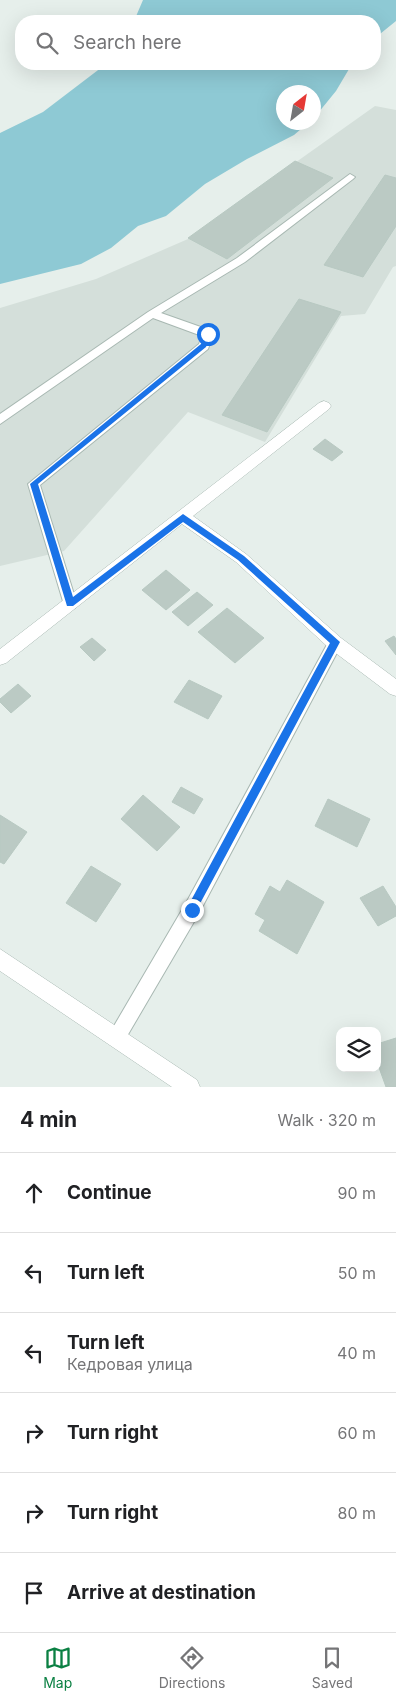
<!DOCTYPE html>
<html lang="en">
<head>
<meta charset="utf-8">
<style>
  body { margin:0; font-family:Inter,sans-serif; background:#f2f2f2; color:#202124 }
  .controls { position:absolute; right:15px; bottom:15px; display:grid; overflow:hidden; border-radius:10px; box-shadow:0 5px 20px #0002 }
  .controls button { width:45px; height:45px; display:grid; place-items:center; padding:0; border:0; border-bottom:1px solid #e0e0e0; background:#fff; color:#202124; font:25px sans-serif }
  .compass { position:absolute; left:276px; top:85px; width:45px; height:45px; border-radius:50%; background:#fff; box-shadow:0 5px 20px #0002; rotate:31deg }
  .stop { position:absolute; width:15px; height:15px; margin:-11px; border:4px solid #1a73e8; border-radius:50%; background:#fff }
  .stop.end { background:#1a73e8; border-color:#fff; box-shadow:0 1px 5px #0008 }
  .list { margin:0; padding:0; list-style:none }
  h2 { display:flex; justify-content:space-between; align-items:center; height:65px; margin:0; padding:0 20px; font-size:21px }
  h2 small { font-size:16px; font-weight:400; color:#757577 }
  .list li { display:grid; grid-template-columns:32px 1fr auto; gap:15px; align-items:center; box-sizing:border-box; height:80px; padding:0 20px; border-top:1px solid #e0e0e0 }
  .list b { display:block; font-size:19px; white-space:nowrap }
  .list p { margin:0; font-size:16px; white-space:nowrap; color:#757577 }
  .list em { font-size:16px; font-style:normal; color:#757577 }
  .icon { flex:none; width:28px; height:28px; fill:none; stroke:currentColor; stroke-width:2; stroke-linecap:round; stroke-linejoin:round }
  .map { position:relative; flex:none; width:396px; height:1087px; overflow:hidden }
  .search { position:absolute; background:#fff; box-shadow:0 5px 20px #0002; left:15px; right:15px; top:15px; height:55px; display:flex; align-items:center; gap:12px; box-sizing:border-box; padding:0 18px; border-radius:20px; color:#757577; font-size:19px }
  .sheet { height:545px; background:#fff }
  nav { display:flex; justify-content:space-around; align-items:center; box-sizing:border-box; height:70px; border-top:1px solid #e0e0e0; background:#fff; font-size:14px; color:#757577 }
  nav a { display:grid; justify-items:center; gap:2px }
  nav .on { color:#0b8043 }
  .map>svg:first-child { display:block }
  .built { fill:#d4dfda }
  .water { fill:#8ec9d4 }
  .building { fill:#bbcac4; stroke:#b8c9c2 }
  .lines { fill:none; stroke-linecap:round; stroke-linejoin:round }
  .service-casing { stroke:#a8b8b2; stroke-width:2 }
  .minor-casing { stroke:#a8b8b2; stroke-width:1 }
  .service { fill:#fff; fill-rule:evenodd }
  .minor { fill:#fff; fill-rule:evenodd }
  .route { fill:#1a73e8 }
</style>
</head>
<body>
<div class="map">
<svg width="396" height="1087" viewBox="0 0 396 1087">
  <rect width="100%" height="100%" fill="#e6efeb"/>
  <path class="built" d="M375,106L396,110V266L393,267L365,314L341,316L265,442L188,412L64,551L0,566V308L96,279L188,239Z"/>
  <path class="water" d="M143,0H396V21L375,38V21H134Z
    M106,64H352L336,91L314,118V92H284V122L308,123L294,135L247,159L205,184L166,216L138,226L111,248L81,264L0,284V133L43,112Z"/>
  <path class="building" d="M295,161L333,178L227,259L188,238Z
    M385,175L396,178V226L363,277L324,265Z
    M299,299L341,312L267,432L222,415Z
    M325,439L343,452L332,461L313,449Z
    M166,570L190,590L166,610L142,590Z
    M197,592L213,605L188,626L172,612Z
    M227,608L264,638L235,663L198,632Z
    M394,636L396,639V655L385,641Z
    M92,638L106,650L94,661L80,647Z
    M189,680L222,696L208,719L174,702Z
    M18,684L31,696L11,713L0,702V699Z
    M181,787L203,799L194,814L172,802Z
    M143,795L180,827L157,851L121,819Z
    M328,799L370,819L357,847L315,826Z
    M0,815L27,832L4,864L0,862Z
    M91,866L121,884L96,922L66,903Z
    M287,880L324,902L297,954L259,931L265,920L255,914L270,886L280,892Z
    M383,886L396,907V916L378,926L360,898Z
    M396,1038V1087H386L377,1062V1044Z"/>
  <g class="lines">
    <defs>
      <path id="service" d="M350,174L355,177L353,179L245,262L161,313L212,331L213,334L208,349L40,485L77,604L75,608L70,609L65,608L28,484L199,344L202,336L153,318L0,424V414L148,312L237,258Z
        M335,637L340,639L342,643L340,647L198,915L123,1043L117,1045L111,1043L109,1037L111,1031L186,903L330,639Z"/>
      <path id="minor" d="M324,401L329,403L331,406L329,409L193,516L246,554L341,638L396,679V696L390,694L329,648L236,562L182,524L6,663L0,665V649L319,403Z
        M0,949L197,1080L200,1087H172L0,971Z"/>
    </defs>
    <use href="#service" class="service-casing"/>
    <use href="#minor" class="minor-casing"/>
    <use href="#service" class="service"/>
    <use href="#minor" class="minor"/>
  </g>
  <path class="route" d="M206,332L211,334L206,347L38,484L73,597L183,514L244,556L340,642L195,913L192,915L188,913L187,910L188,906L330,643L238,560L183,522L73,606H67L30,484L201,344Z"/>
</svg>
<div class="controls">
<button><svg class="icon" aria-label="layers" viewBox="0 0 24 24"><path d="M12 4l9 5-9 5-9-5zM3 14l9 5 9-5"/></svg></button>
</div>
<svg class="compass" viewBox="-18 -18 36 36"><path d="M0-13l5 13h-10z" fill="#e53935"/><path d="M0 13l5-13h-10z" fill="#757577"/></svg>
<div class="stop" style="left:208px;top:334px"></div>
<div class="stop end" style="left:192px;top:910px"></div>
<div class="search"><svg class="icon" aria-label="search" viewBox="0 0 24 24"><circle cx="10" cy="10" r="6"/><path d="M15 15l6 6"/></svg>Search here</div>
</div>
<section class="sheet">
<h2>4 min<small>Walk · 320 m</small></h2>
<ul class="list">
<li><svg class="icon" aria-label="ahead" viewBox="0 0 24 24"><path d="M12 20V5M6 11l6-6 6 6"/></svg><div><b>Continue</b></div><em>90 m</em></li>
<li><svg class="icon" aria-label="left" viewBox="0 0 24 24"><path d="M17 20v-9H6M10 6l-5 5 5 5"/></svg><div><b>Turn left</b></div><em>50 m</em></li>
<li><svg class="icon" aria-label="left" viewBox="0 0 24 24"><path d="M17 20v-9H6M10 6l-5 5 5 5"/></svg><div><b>Turn left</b><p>Кедровая улица</p></div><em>40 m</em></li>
<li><svg class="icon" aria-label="right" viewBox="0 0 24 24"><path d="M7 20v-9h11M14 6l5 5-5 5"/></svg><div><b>Turn right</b></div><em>60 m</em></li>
<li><svg class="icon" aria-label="right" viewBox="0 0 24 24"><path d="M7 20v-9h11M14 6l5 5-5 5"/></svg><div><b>Turn right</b></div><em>80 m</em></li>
<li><svg class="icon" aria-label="arrive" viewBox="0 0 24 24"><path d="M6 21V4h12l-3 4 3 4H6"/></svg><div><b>Arrive at destination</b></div></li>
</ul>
</section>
<nav>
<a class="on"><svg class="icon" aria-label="map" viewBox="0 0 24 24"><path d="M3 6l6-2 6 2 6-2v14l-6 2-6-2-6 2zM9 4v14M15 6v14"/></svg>Map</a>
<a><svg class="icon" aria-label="directions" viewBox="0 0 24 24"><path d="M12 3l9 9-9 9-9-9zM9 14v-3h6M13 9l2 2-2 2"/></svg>Directions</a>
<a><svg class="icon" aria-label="saved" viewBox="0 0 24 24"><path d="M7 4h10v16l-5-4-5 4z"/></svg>Saved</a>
</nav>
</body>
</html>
